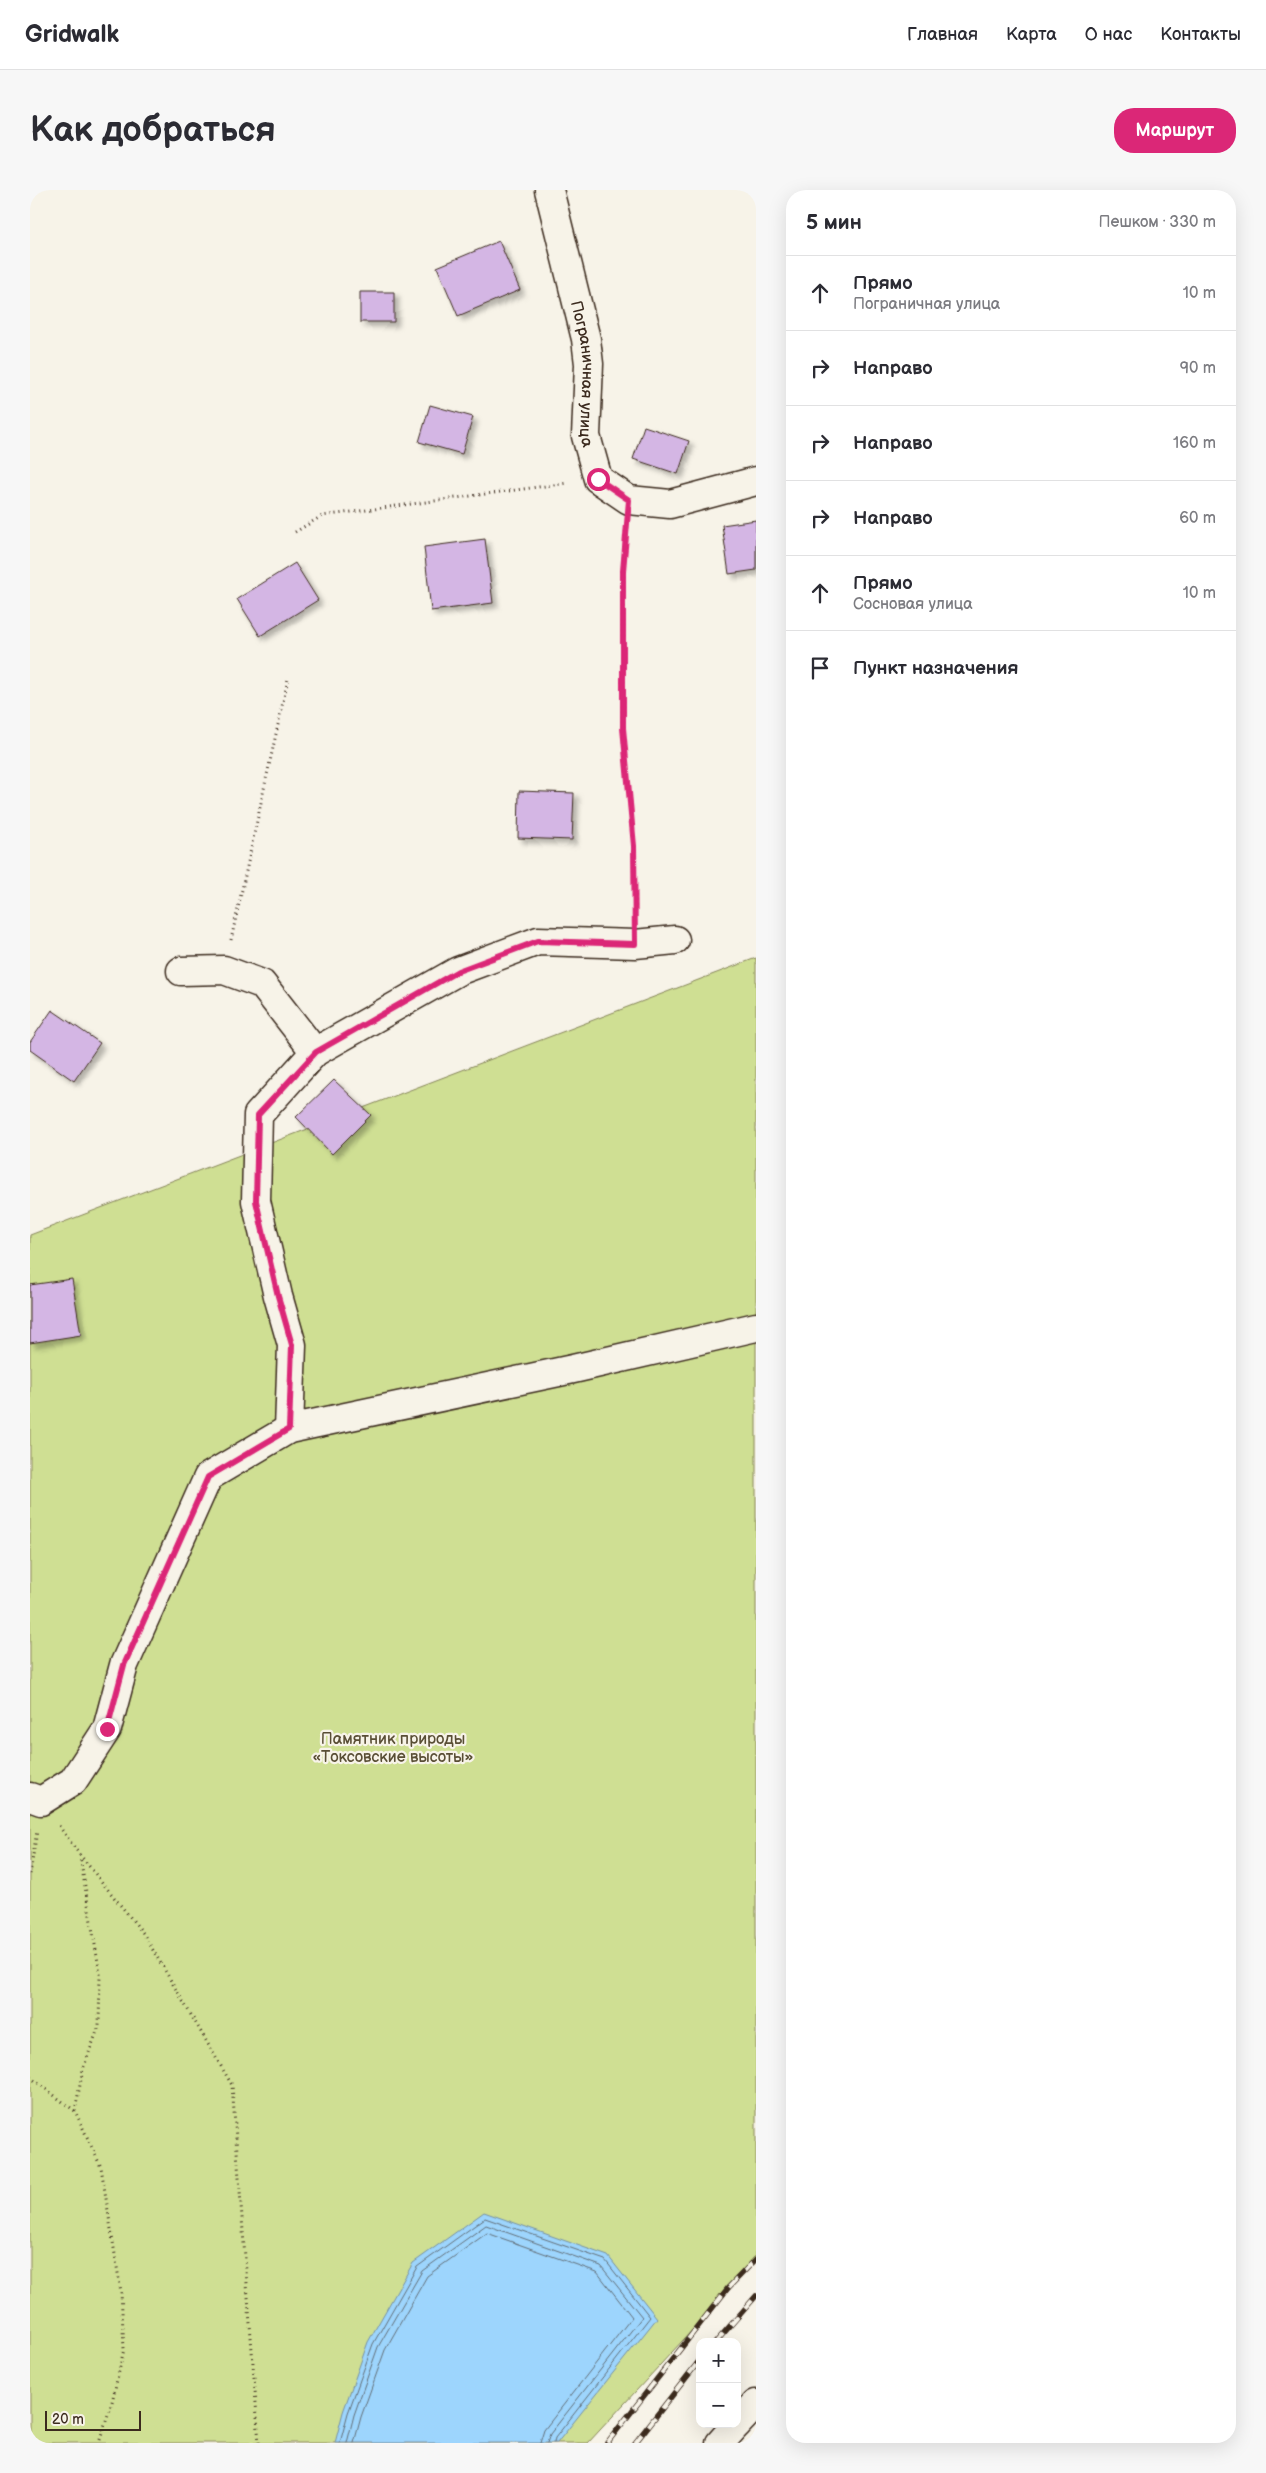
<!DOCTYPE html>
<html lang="ru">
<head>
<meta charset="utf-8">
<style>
  body { margin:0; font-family:"Balsamiq Sans",sans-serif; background:#f7f7f7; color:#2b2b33 }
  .controls { position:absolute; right:15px; bottom:15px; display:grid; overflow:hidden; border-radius:10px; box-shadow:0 5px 20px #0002 }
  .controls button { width:45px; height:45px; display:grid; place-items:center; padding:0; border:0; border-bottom:1px solid #e1e1e2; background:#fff; color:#2b2b33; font:25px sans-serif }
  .scale { position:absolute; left:15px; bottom:12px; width:96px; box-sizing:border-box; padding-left:5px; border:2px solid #3b2a1e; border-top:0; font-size:14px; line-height:18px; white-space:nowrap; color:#3b2a1e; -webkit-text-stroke:4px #f7f3e8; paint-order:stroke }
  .stop { position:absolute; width:15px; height:15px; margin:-11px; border:4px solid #db2777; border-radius:50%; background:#fff }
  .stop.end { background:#db2777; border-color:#fff; box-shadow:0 1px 5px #0008 }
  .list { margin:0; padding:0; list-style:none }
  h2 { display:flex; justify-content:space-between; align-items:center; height:65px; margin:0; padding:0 20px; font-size:21px }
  h2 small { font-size:16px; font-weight:400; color:#7c7c81 }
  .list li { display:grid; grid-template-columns:32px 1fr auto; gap:15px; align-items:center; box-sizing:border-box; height:75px; padding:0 20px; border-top:1px solid #e1e1e2 }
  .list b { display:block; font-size:19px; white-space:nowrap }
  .list p { margin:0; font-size:16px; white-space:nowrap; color:#7c7c81 }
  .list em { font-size:16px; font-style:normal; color:#7c7c81 }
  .icon { flex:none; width:28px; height:28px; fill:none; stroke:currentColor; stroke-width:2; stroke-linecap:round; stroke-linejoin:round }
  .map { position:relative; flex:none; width:726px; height:2253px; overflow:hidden; border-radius:20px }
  header { display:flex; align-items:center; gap:30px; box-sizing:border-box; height:70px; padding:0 25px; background:#fff; border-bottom:1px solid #e1e1e2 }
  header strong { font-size:24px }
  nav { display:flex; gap:28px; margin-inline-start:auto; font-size:18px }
  .intro { display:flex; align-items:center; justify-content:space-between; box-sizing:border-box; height:120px; padding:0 30px }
  h1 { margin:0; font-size:35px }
  .button { padding:12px 22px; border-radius:20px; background:#db2777; color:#fff; font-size:18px; font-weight:700 }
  main { display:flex; gap:30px; padding:0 30px }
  aside { flex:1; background:#fff; border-radius:20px; box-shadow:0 5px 20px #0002 }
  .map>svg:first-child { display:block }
  .green { fill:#cfdf93; stroke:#858458 }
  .water { fill:#9dd5fd; stroke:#7691a4 }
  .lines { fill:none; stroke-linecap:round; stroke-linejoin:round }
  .shore { stroke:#626e77; stroke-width:1 }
  .building { fill:#d4b6e4; stroke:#3b2a1e; filter:url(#shadow) }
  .minor-casing { stroke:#3b2a1e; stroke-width:31 }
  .path { stroke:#3b2a1e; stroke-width:3; stroke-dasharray:1 4; stroke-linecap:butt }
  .minor { stroke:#f7f3e8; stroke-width:28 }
  .rail-casing { stroke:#3b2a1e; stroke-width:5.5 }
  .rail { stroke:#f7f3e8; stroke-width:4; stroke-dasharray:11; stroke-linecap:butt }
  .route { stroke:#db2777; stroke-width:6 }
  .labels { text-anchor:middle; stroke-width:4.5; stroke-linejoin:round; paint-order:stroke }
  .street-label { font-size:16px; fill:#3b2a1e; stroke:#f7f3e8 }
  .park-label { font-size:16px; fill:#594e35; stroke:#f7f3e8 }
</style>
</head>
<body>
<header>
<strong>Gridwalk</strong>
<nav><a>Главная</a><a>Карта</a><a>О нас</a><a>Контакты</a></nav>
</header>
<div class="intro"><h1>Как добраться</h1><a class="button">Маршрут</a></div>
<main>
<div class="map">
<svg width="726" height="2253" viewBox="0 0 726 2253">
  <defs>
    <filter id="shadow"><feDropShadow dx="4.5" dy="4.5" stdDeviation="2.5" flood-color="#0004"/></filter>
  </defs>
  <rect width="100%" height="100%" fill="#f7f3e8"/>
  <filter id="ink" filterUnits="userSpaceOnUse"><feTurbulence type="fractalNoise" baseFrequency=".02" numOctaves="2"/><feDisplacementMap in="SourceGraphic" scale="10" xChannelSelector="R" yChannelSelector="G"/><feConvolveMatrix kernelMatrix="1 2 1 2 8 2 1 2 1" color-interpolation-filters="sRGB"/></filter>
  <g filter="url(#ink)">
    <path class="green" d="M726,768V2071L558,2253H0V1045Z"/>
    <path class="water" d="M454,2022L578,2066L627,2128L527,2253H305L313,2222L338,2152L383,2073Z"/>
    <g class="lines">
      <path class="shore" d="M310,2253L318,2223L343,2154L387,2077L455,2028L575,2070L620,2127L525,2248L524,2253
        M317,2253L324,2225L348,2157L392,2081L456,2035L571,2076L612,2127L520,2244L517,2253
        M324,2253L331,2227L355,2160L397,2086L457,2043L567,2082L602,2127L514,2240L510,2253"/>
    </g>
    <path class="building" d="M469,51L490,100L428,126L407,77Z
      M330,102H364V132H330Z
      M400,215L443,227L432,264L389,252Z
      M614,236L659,251L648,284L603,269Z
      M726,330V380L699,384L692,335Z
      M455,349L463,413L401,421L394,357Z
      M265,373L288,410L230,446L207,409Z
      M489,601L544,603L542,650L488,648Z
      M22,820L70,853L44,891L0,860V852Z
      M304,890L341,925L302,964L266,927Z
      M42,1089L51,1145L0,1153V1095Z"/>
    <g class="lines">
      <defs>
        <g id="minor">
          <path id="s1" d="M519,0L556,149L559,174L556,246L568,289L599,310L640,314L726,291"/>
          <path d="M151,781L194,780L232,794L285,862"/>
          <path d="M259,1239L262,1155L248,1106L226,1011L228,925L285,862L428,781L508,751L605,754L645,750"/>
          <path d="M0,1607L11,1611L43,1591L77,1539L94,1475L178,1287L259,1239L543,1179L726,1137"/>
          <path d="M707,2234L726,2214"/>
          <path d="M690,2253L707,2234"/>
        </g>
      </defs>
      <use href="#minor" class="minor-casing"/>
      <path class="path" d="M596,341L593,381V538L604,656L605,724
        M265,342L292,326L538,293
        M201,750L258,489
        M29,1636L50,1665L113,1743L202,1895L229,2253
        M0,1684L7,1641
        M0,1887L45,1921L71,1977L91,2102L94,2159L82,2212L69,2253
        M45,1921L53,1879L69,1836L70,1784L50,1667"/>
      <use href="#minor" class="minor"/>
      <defs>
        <path id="rail" d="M686,2152L726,2106
          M577,2253L698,2098L726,2069
          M605,2253L670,2170"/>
      </defs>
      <use href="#rail" class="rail-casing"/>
      <use href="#rail" class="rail"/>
    </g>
  </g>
  <g class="lines" filter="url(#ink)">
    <path class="route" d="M77,1539L94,1475L178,1287L259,1239L262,1155L248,1106L226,1011L228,925L286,862L428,781L508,751L605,754L604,656L593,538V381L599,310L568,289"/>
  </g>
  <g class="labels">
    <g class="street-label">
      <text dy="6" stroke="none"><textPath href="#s1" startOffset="188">Пограничная улица</textPath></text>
    </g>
    <g class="park-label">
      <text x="363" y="1554">Памятник природы<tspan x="363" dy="18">«Токсовские высоты»</tspan></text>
    </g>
  </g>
</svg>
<div class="controls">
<button>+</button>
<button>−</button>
</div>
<div class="scale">20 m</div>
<div class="stop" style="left:568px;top:289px"></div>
<div class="stop end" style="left:77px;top:1539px"></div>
</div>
<aside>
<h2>5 мин<small>Пешком · 330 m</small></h2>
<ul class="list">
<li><svg class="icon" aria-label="ahead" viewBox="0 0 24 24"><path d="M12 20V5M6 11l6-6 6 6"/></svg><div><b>Прямо</b><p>Пограничная улица</p></div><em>10 m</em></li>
<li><svg class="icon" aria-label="right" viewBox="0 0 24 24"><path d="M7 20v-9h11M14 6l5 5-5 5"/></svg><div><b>Направо</b></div><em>90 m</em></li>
<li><svg class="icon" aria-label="right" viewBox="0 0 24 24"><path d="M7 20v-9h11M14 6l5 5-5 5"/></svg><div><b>Направо</b></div><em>160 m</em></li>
<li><svg class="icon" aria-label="right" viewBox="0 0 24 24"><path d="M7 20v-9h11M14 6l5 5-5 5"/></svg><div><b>Направо</b></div><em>60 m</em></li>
<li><svg class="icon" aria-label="ahead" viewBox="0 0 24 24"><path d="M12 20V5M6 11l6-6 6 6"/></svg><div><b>Прямо</b><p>Сосновая улица</p></div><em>10 m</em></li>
<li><svg class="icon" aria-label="arrive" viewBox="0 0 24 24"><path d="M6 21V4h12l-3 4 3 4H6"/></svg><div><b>Пункт назначения</b></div></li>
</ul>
</aside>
</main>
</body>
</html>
